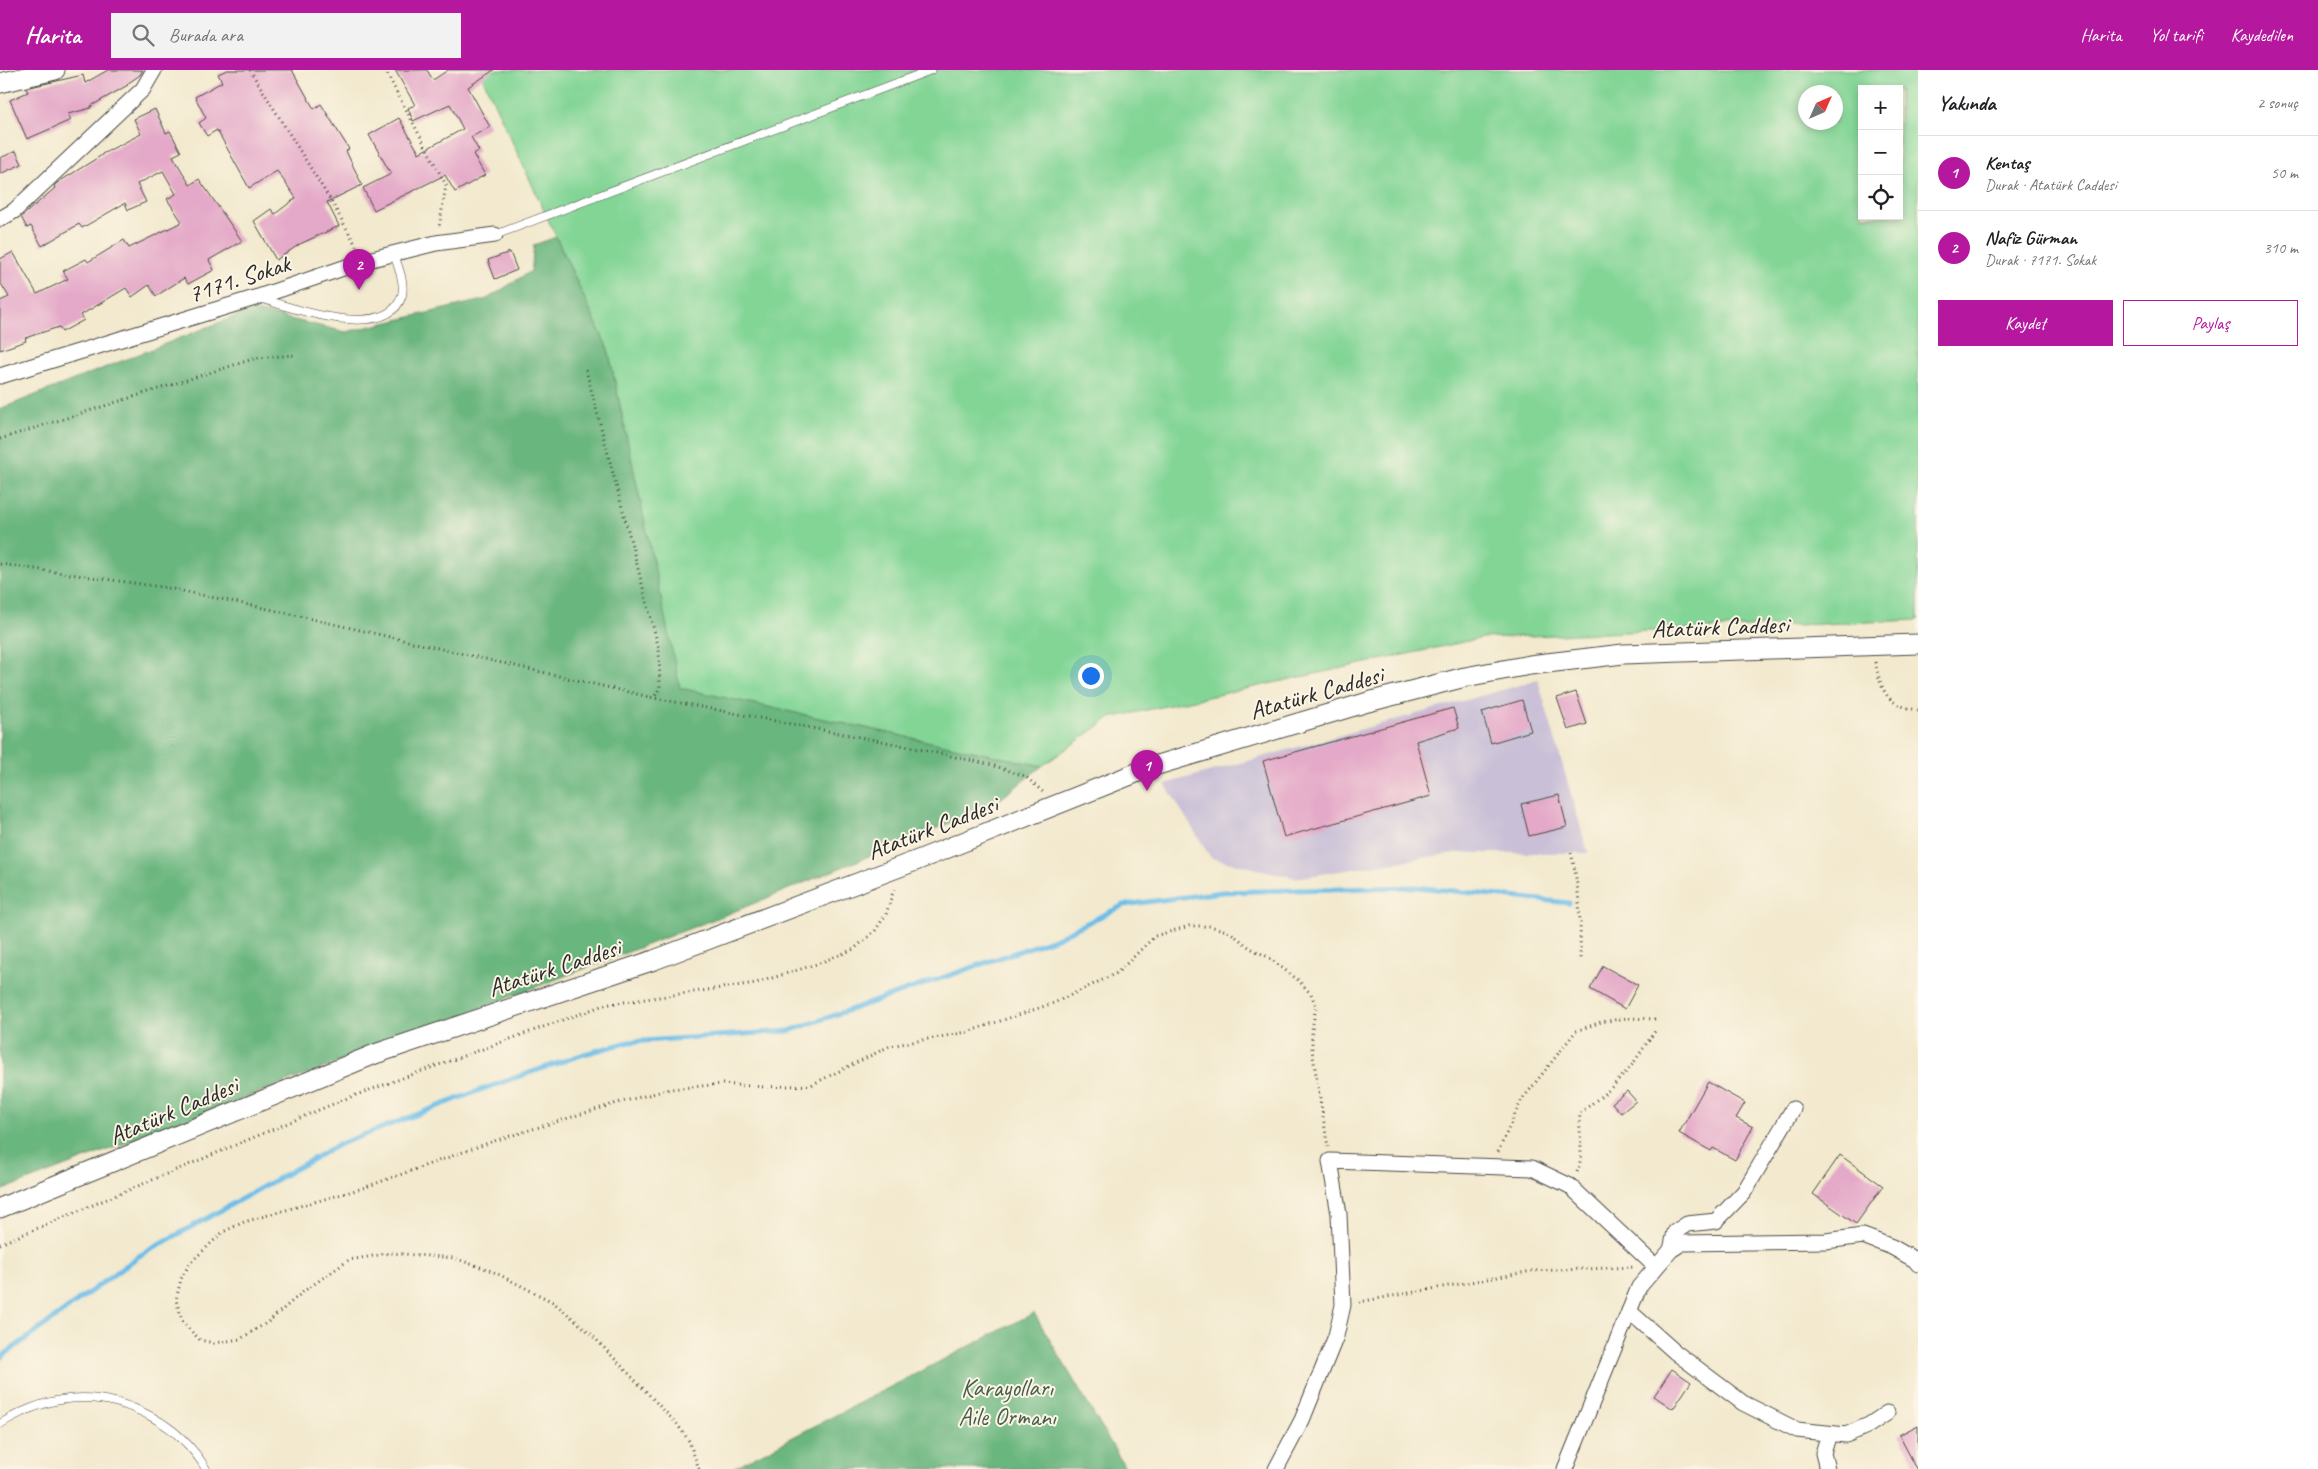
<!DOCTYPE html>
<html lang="tr">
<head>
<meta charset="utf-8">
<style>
  body { margin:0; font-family:Caveat,sans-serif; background:#f2f2f2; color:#202124 }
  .controls { position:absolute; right:15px; top:15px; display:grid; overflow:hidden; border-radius:0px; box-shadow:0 2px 8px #0003 }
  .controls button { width:45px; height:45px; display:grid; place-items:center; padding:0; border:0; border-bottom:1px solid #e0e0e0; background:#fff; color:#202124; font:25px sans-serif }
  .compass { position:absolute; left:1798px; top:15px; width:45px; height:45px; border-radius:50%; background:#fff; box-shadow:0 2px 8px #0003; rotate:45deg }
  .you { position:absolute; left:1090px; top:605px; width:18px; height:18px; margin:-12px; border:4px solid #fff; border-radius:50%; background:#1a73e8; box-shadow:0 0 0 8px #1a73e833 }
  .badge { display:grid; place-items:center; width:32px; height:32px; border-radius:50%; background:#b5179e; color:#fff; font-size:16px; font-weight:700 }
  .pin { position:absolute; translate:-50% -41px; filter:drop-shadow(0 1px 2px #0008) }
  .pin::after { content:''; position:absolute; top:26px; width:18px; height:15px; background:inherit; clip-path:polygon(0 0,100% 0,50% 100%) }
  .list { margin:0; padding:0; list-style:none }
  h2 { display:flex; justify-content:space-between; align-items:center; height:65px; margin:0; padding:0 20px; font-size:21px }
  h2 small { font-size:16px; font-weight:400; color:#757577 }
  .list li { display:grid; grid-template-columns:32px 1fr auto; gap:15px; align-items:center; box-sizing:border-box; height:75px; padding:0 20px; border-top:1px solid #e0e0e0 }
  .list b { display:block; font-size:19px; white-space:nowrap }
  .list p { margin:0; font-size:16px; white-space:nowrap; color:#757577 }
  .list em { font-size:16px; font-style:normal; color:#757577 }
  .actions { display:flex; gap:10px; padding:15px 20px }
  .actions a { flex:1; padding:11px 0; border:1px solid #b5179e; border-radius:0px; text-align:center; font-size:18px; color:#b5179e }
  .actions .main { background:#b5179e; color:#fff }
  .icon { flex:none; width:28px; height:28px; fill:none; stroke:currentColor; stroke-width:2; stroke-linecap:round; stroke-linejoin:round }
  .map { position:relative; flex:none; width:1918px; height:1399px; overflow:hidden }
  header { display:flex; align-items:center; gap:30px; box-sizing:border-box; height:70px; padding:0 25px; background:#b5179e; color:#fff }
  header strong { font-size:24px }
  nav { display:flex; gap:28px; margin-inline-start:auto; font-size:18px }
  .search { width:350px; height:45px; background:#f2f2f2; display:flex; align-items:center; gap:12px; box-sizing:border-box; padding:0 18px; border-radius:0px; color:#757577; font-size:19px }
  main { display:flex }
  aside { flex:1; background:#fff }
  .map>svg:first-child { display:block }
  .industrial { fill:#c9bfd7 }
  .green { fill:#83d596; stroke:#578060; fill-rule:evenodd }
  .forest { fill:#6ab67f; stroke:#4a7055 }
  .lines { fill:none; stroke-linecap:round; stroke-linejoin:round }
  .stream { stroke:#6cbde8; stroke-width:5 }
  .building { fill:#e4a9c8 }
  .service-casing { stroke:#494843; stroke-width:9 }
  .minor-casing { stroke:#494843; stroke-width:17 }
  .tertiary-casing { stroke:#494843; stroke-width:21 }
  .path { stroke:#494843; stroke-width:3; stroke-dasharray:1 4; stroke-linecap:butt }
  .service { stroke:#fff; stroke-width:8 }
  .minor { stroke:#fff; stroke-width:15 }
  .tertiary { stroke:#fff; stroke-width:19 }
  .labels { text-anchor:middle; stroke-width:4; stroke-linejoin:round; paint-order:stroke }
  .street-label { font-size:25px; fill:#2b2b2b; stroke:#fcf5e5 }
  .park-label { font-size:25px; fill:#455e4b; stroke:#fcf5e5 }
</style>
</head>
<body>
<header>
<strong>Harita</strong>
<div class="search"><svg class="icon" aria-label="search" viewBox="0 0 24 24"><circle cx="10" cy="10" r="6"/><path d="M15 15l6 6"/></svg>Burada ara</div>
<nav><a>Harita</a><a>Yol tarifi</a><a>Kaydedilen</a></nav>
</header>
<main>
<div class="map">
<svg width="1918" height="1399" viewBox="0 0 1918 1399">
  <rect width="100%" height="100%" fill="#fcf5e5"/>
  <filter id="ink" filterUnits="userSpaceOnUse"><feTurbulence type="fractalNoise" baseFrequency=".02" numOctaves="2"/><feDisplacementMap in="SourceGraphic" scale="10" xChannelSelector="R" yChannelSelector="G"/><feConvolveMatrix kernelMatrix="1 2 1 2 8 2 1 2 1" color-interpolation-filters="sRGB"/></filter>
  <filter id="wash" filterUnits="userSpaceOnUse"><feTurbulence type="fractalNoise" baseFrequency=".0096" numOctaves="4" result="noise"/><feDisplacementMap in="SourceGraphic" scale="20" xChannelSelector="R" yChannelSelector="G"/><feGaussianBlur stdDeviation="1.12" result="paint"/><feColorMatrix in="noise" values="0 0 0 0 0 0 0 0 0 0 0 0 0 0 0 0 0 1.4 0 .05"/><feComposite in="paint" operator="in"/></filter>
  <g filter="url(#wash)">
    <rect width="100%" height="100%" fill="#f2e9ce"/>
    <path class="industrial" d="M1538,610L1588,783H1454L1296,808L1211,788L1165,714Z"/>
    <path class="green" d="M479,0H1918V550L1482,568L1110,648L1042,696L679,618L608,279ZM1862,19H1899V146H1862ZM1806,22H1836V52H1806Z"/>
    <path class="forest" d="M556,167L608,279L680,618L1042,696L993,735L733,842L0,1121V339L251,240L346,262L487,229L531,201L534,175Z
      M1034,1243L1126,1399H731Z"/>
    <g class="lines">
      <path class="stream" d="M0,1288L139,1186L340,1074L483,1019L584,984L629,972L789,961L1054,869L1124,835L1222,822L1416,817L1569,833"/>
    </g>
    <g id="blocks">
      <path class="building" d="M108,0H143L140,5L127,14L128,15L91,36V38L68,44L71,50L27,69L10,30L28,22L26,18L83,5L85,13Z
        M227,0H292L314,39L321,34L349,79L346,81L362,115L327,132L339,156L300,174L276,190L254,151L271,139L275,144L296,128L277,101L249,118L217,60L207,66L199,53L206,48L195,27L222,12L218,4Z
        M395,0H427L433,10L448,0H494L468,17L490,57L471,67L479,81L473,84L485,105L455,122L445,105L374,140L363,118L391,104L369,65L399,48L419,83L463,59L450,34L413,51L408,38L415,35Z
        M155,39L166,63L170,61L181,82L173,86L190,115L199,109L242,171L209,190L214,200L188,214L184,208L156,226L149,215L132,227L126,218L81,245L84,250L62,262L59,257L25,268L26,271L0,280V231L9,227L0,212V189L13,182L37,224L68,209L63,201L86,189L88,192L124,170L129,178L182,152L167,129L176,124L163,101L137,114L146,132L128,140L125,133L82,158L79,154L42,176L31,156L27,158L21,147L55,118L54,116L57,113L102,85V84L141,64L134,49Z
        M16,81L22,94L0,104V88Z
        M510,182L517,200L495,209L488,190Z
        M1576,622L1587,654L1568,660L1557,628Z
        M1522,630L1531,661L1491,673L1482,642Z
        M1453,638L1459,658L1416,671L1431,726L1284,767L1263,691Z
        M1559,725L1567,757L1529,766L1521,734Z
        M1603,896L1638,915L1625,939L1590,919Z
        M1708,1012L1745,1033L1736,1048L1753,1057L1735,1090L1713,1078L1711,1081L1679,1063Z
        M1627,1021L1636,1031L1621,1043L1612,1033Z
        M1840,1085L1883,1116L1856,1154L1813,1124Z
        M1672,1299L1691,1312L1673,1339L1654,1326Z
        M1918,1355V1399H1917L1899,1365Z"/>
    </g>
  </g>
  <g filter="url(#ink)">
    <use href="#blocks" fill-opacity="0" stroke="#494843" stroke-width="1"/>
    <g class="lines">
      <defs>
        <path id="service" d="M495,165L931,0
          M260,228C290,238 389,273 402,225C405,212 398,197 394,184
          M0,1354C50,1323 100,1318 152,1347C174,1359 193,1377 206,1399"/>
        <path id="minor" d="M0,149L14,141L143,19L154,0
          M0,306L258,227L364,191L436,173L495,165
          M1671,1180L1675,1162L1687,1154L1716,1151L1744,1122L1793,1039
          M1629,1241L1675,1282L1743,1333L1797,1360L1846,1365L1869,1355L1887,1343
          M1276,1399L1302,1350L1336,1266L1343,1235L1339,1144L1330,1091L1532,1098L1570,1116L1656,1197
          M1565,1399L1639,1217L1671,1180L1682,1173L1826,1171L1863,1166L1892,1177L1915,1190L1918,1194
          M1827,1399L1823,1383L1829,1364"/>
        <path id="tertiary" d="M0,13L55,0
          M0,1138L375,984L654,890L918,790L1151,697L1368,632L1465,607L1530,595L1623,584L1918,574"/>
      </defs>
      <use href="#service" class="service-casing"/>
      <use href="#minor" class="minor-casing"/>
      <use href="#tertiary" class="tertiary-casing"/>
      <path class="path" d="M250,0L331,131L357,177
        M385,0L446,115L439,158
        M586,300L659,579L660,617L654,628
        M0,369L256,288L295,285
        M0,494L168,518L273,540L654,628L891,673L992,695L1025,706L1043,722
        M1875,592C1882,622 1886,635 1918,640
        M1571,783C1580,819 1581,854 1580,892
        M1498,1082L1521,1031L1576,961L1601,952L1627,948L1656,949
        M1577,1102C1585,1083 1578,1063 1580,1043L1609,1020L1630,998L1655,961
        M0,1174L345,1029L604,935L756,913L817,894L854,879L875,861L886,844L894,819
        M1359,1232L1532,1201L1635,1197
        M699,1399L689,1371L677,1354L589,1262L553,1232L492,1201L454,1188L391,1183L349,1190L304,1221L268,1252L240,1269L214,1273L200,1270L183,1253L176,1230L181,1209L190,1193L223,1162L244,1152L363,1118L494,1071L617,1033L671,1019L722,1014L764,1017L811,1015L890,976L967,962L1054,933L1117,903L1155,866L1189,856H1210L1230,862L1250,878L1268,887L1298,910L1311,924L1316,936L1312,960V980L1328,1077"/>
      <use href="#service" class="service"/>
      <use href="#minor" class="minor"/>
      <use href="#tertiary" class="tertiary"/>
    </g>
  </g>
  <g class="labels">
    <g class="street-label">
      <text transform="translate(239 208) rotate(-18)" y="9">7171. Sokak</text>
      <text transform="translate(1720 556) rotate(-2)" y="9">Atatürk Caddesi</text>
      <text transform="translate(1316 622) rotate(-16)" y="9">Atatürk Caddesi</text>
      <text transform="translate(932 757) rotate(-21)" y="9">Atatürk Caddesi</text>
      <text transform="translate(554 897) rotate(-18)" y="9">Atatürk Caddesi</text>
      <text transform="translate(173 1040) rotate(-23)" y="9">Atatürk Caddesi</text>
    </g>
    <g class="park-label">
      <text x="1007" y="1326">Karayolları<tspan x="1007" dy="29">Aile Ormanı</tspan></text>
    </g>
  </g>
</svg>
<div class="controls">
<button>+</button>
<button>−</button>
<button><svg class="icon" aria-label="locate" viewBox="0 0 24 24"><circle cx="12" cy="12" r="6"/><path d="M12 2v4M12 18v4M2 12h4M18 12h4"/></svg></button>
</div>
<svg class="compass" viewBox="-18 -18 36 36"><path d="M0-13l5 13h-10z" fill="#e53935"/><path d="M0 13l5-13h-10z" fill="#757577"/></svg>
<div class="you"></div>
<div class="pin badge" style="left:1147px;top:721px">1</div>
<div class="pin badge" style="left:359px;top:220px">2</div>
</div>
<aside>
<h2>Yakında<small>2 sonuç</small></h2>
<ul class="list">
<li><span class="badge">1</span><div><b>Kentaş</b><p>Durak · Atatürk Caddesi</p></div><em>50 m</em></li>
<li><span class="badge">2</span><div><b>Nafiz Gürman</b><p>Durak · 7171. Sokak</p></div><em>310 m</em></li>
</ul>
<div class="actions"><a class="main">Kaydet</a><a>Paylaş</a></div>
</aside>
</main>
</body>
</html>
